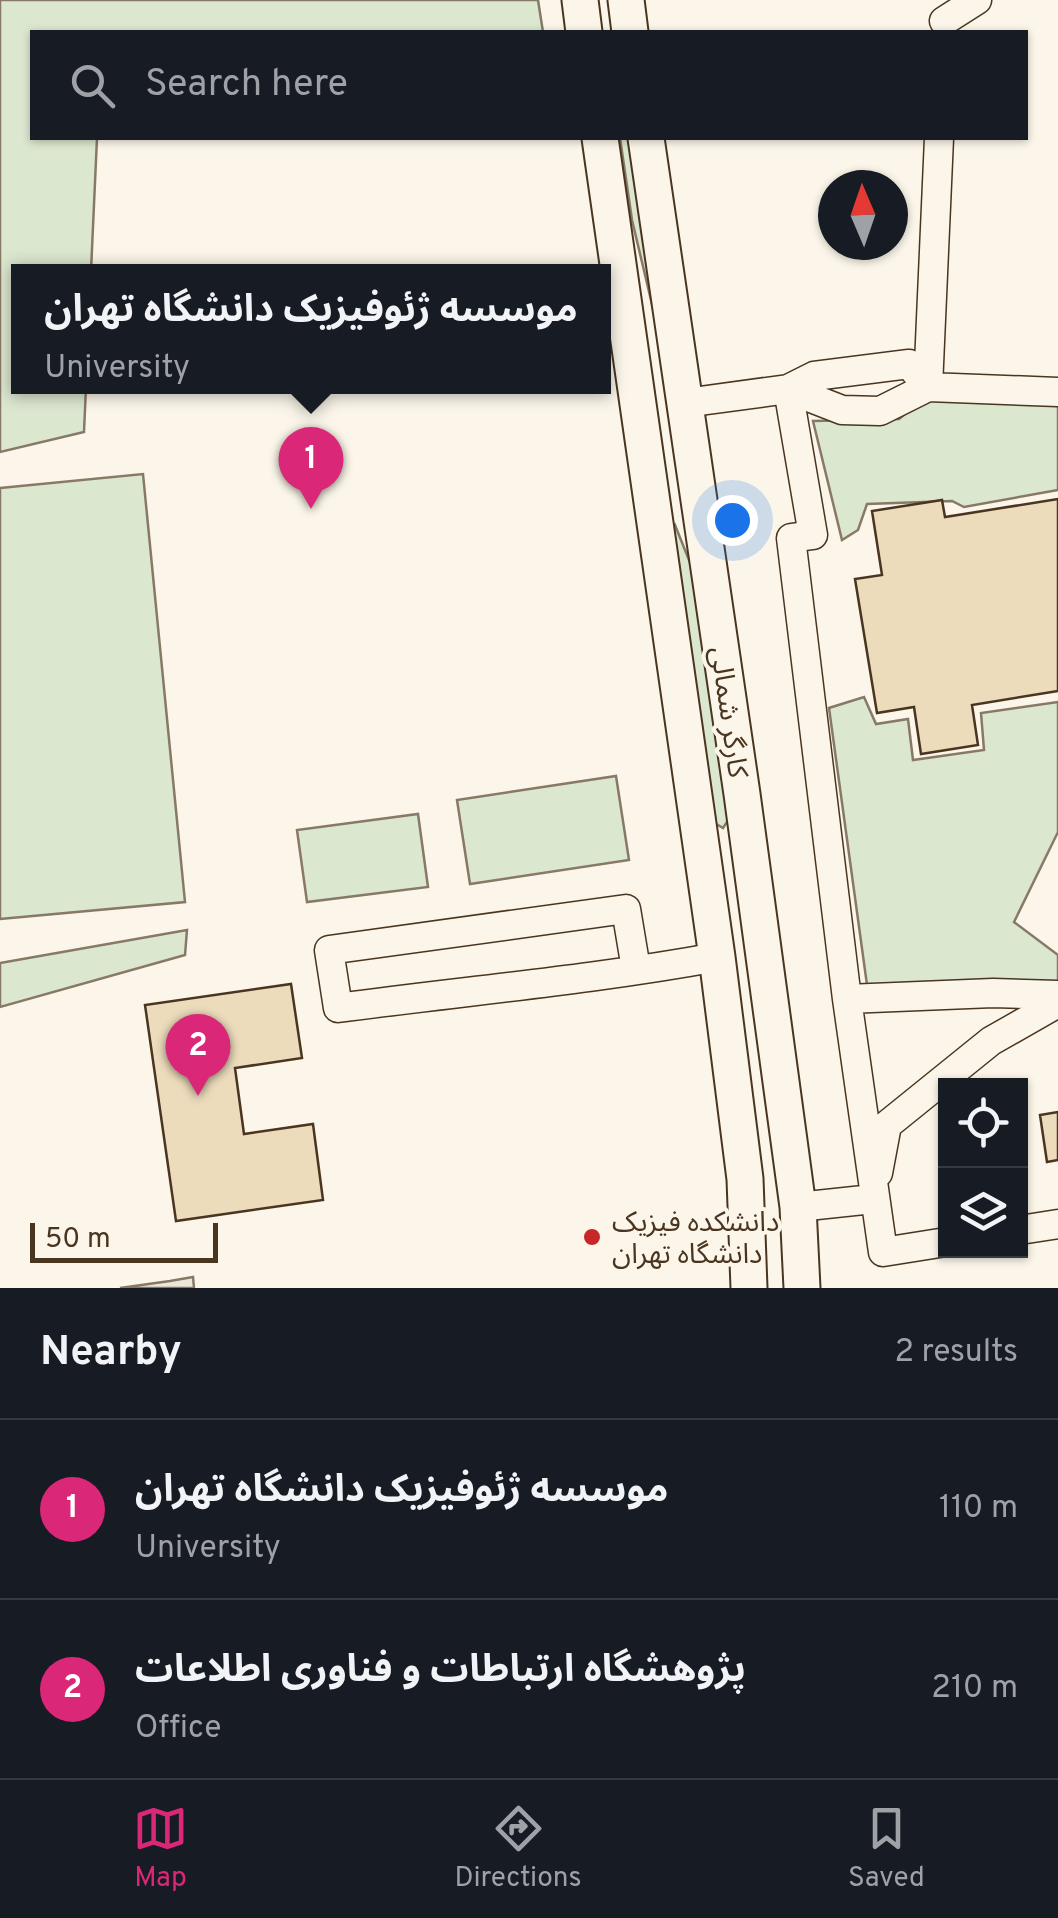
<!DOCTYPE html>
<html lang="en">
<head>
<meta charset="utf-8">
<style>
  body { margin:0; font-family:Overpass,"Noto Sans Arabic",sans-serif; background:#242831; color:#f1f3f6 }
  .controls { position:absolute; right:30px; bottom:30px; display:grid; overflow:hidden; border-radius:0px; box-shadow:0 2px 8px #0004 }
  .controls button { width:90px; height:90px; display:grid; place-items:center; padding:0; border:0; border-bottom:2px solid #363941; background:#171b24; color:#f1f3f6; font:50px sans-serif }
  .compass { position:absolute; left:818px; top:170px; width:90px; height:90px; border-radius:50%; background:#171b24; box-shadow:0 2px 8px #0004; rotate:358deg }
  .scale { position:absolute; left:30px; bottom:25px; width:188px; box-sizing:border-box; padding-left:10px; border:5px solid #4a3520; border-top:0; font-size:28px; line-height:35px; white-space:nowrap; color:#4a3520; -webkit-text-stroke:8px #fbf6e9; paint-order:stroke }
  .you { position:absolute; left:732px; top:520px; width:35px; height:35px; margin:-25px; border:8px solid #fff; border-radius:50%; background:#1a73e8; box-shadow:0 0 0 15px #1a73e833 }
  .badge { display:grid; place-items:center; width:65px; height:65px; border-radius:50%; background:#db2777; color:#fff; font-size:32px; font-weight:700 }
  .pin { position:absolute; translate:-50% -82px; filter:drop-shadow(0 2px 5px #0008) }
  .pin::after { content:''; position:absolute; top:52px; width:35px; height:30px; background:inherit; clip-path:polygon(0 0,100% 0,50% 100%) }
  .popup { position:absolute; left:11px; top:264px; width:600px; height:130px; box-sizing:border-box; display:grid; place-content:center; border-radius:0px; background:#171b24; filter:drop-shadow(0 2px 8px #0005); font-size:32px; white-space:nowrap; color:#9ea1a6 }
  .popup b { font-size:38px; color:#f1f3f6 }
  .popup::after { content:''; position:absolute; left:50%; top:100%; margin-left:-20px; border:20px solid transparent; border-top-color:#171b24 }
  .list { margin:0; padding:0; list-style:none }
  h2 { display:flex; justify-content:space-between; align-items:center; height:130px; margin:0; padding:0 40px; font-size:42px }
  h2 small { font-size:32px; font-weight:400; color:#9ea1a6 }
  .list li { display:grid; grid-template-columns:65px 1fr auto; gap:30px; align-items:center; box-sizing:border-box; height:180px; padding:0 40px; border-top:2px solid #363941 }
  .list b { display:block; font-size:38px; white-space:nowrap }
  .list p { margin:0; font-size:32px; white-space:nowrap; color:#9ea1a6 }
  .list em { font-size:32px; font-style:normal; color:#9ea1a6 }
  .icon { flex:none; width:55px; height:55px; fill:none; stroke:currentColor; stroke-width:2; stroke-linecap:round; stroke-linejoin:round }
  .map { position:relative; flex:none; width:1058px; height:1288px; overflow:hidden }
  .search { position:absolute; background:#171b24; box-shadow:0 2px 8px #0004; left:30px; right:30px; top:30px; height:110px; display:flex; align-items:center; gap:25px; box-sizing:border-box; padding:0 35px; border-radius:0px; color:#9ea1a6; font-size:38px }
  .sheet { height:490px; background:#171b24 }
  nav { display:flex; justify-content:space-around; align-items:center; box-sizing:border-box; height:140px; border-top:2px solid #363941; background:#171b24; font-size:28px; color:#9ea1a6 }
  nav a { display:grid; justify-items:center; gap:5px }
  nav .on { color:#db2777 }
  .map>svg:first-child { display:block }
  .green { fill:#dce7d0; stroke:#887966; stroke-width:2.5 }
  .parking { fill:#ede7d9; stroke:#887966; stroke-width:2.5 }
  .building { fill:#ecdcbc; stroke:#4a3520; stroke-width:2.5 }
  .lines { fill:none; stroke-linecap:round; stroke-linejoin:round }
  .minor-casing { stroke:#4a3520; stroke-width:31 }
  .major-casing { stroke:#4a3520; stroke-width:39 }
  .minor { stroke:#fbf6e9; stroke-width:28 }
  .major { stroke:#fbf6e9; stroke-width:35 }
  .poi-dot { fill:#c62828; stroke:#fbf6e9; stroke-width:4 }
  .labels { text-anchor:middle; stroke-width:8; stroke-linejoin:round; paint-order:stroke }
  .street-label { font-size:28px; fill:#4a3520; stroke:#fbf6e9 }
  .poi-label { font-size:28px; fill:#4a3520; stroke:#fbf6e9; text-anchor:start }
</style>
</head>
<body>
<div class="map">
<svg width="1058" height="1288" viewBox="0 0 1058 1288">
  <rect width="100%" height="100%" fill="#fbf6e9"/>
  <path class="green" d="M0,0H538L543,32H32V138H97L91,271L19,272V386L86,387L84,432L0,452Z
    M620,138H638L655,317L632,220Z
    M929,394L1058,401V490L964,507L952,501L867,504L858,530L842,540L813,421L899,419Z
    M143,474L185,902L0,919V488Z
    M675,525L691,565L729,819L723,828L713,822L670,531Z
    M864,697L876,724L908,719L913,760L984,750L981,713L1058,702V832L1014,922L1058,955V982L867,985L829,708Z
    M616,776L629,860L470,884L457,800Z
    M418,814L428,887L307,902L297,830Z
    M187,930L185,955L0,1007V963Z"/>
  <path class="parking" d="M193,1277L194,1288H120L170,1281Z"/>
  <path class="building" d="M1058,499V691L972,705L978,745L921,754L914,707L877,713L855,579L882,575L872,511L942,500L945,517Z
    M291,984L302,1058L235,1068L244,1134L313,1124L323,1200L176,1221L145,1005Z
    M1058,1112V1160L1047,1162L1040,1115Z"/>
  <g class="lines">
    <defs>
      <path id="minor" d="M944,21L977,0
        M939,138L928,387L1058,392
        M788,389L813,535L791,538L847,999L883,1252L946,1242
        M685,403L788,389L814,376L909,364L928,387L880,411L842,410L788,389
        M636,969L626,909L329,950L338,1008C464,991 592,980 717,957
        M847,999L993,993L1058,995
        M878,1173L887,1125L991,1041L1058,1003
        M798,1207L873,1199
        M1020,1230L1058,1224"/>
      <path id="major" d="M580,0L584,32
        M626,0L630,32
        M600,138L717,957L745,1179L749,1288
        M646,138L742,794L798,1207L802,1288"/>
    </defs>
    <use href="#minor" class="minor-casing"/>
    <use href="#major" class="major-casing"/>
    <use href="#minor" class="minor"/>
    <use href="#major" class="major"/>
  </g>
  <circle class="poi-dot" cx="592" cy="1237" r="10"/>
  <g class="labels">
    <g class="street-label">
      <text transform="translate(730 712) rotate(82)" y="10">کارگر شمالی</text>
    </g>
    <g class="poi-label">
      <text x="612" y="1231">دانشکده فیزیک<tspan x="612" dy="32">دانشگاه تهران</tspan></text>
    </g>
  </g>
</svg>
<div class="controls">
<button><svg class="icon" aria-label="locate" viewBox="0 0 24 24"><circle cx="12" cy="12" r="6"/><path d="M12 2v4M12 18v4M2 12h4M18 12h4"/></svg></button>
<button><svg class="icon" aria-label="layers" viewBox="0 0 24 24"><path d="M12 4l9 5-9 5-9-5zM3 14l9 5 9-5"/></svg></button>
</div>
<svg class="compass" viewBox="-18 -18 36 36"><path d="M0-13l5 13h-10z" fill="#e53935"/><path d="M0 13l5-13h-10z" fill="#9ea1a6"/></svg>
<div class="scale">50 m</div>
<div class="you"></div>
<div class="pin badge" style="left:311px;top:509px">1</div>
<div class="popup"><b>موسسه ژئوفیزیک دانشگاه تهران</b>University</div>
<div class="pin badge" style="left:198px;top:1096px">2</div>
<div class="search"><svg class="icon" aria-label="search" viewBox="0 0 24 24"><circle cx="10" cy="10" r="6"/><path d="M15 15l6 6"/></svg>Search here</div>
</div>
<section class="sheet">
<h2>Nearby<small>2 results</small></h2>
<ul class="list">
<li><span class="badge">1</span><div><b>موسسه ژئوفیزیک دانشگاه تهران</b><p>University</p></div><em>110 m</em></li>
<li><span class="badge">2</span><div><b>پژوهشگاه ارتباطات و فناوری اطلاعات</b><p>Office</p></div><em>210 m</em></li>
</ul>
</section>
<nav>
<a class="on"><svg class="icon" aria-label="map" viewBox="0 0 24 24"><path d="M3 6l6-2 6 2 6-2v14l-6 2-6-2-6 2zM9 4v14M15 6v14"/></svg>Map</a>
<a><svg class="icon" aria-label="directions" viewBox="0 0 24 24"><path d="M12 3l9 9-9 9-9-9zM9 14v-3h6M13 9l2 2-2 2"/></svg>Directions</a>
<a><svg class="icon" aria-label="saved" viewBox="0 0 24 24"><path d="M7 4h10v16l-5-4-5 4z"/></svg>Saved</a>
</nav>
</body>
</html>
